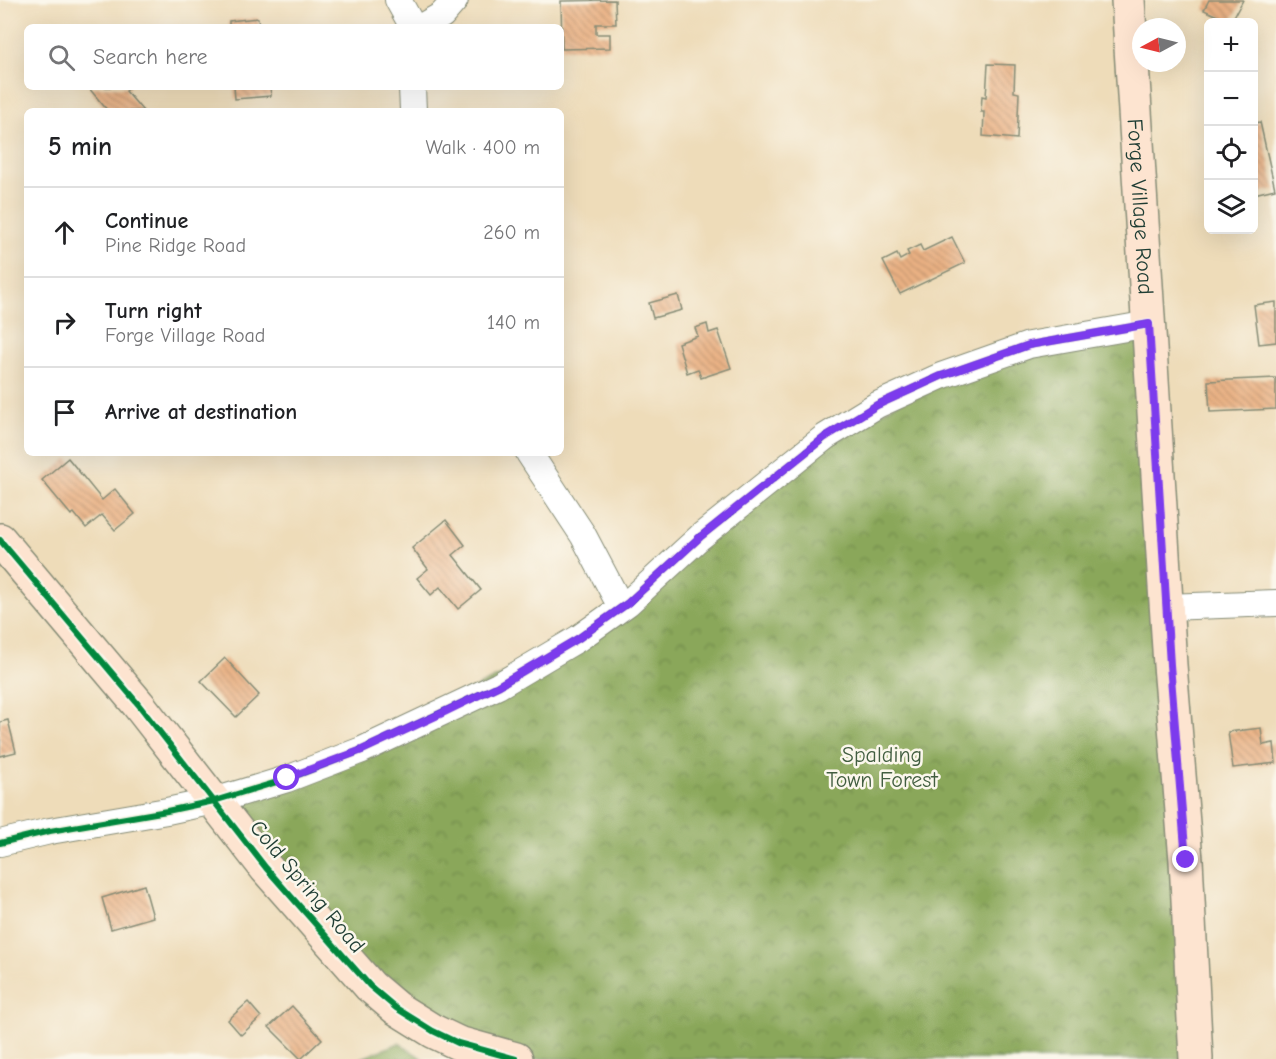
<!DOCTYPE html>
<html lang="en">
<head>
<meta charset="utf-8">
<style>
  body { margin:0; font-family:"Comic Neue",sans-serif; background:#f2f2f2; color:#202124 }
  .controls { position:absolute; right:18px; top:18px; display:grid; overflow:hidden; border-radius:9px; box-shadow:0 6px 24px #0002 }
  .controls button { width:54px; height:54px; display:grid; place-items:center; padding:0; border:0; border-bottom:2px solid #e0e0e0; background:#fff; color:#202124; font:30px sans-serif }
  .compass { position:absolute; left:1132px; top:18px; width:54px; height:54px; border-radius:50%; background:#fff; box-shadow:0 6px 24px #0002; rotate:263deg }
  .stop { position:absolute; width:18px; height:18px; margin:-14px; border:4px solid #7c3aed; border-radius:50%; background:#fff }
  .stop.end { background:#7c3aed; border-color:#fff; box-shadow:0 2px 6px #0008 }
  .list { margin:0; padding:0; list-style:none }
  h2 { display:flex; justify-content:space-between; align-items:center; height:78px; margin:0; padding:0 24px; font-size:26px }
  h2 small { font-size:20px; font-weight:400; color:#757577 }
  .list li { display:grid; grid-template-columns:39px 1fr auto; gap:18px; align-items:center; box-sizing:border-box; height:90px; padding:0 24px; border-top:2px solid #e0e0e0 }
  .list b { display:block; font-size:22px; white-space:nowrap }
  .list p { margin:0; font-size:20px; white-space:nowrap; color:#757577 }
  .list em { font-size:20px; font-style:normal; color:#757577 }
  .icon { flex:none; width:33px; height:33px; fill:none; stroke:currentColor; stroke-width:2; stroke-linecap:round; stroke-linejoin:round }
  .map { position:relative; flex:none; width:1276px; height:1059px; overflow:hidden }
  .search { position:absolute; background:#fff; box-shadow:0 6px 24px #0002; left:24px; top:24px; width:540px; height:66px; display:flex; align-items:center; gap:15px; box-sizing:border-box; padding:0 21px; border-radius:9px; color:#757577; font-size:22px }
  .panel { position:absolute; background:#fff; box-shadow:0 6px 24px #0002; left:24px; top:108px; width:540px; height:348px; border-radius:9px }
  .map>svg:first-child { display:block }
  .forest { fill:url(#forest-crowns); stroke:#547247; stroke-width:1.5 }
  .building { fill:url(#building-back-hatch) }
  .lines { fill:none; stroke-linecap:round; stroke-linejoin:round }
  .street-casing { stroke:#868c76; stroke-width:28 }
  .secondary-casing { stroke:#868c76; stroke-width:36 }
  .street { stroke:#fff; stroke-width:26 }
  .secondary { stroke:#fde4d0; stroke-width:33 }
  .cycleway-casing { stroke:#fbf7ec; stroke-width:10 }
  .cycleway { stroke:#00873e; stroke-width:6 }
  .route { stroke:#7c3aed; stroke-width:8 }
  .labels { text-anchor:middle; stroke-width:5; stroke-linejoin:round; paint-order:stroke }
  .street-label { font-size:22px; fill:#1f3d34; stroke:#fbf7ec }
  .park-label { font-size:22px; fill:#425e40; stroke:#fbf7ec }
</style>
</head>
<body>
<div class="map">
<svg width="1276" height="1059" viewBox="0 0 1276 1059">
  <defs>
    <pattern id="forest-crowns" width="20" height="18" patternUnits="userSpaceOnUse" patternTransform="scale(1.5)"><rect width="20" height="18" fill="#8aa75a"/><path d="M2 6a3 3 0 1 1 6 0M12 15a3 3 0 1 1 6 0" fill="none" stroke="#70894b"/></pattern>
    <pattern id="building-back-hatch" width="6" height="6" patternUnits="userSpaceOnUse" patternTransform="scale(1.5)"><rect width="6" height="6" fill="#eab183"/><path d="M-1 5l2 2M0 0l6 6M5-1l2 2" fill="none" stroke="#bd916c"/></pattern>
  </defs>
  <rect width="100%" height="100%" fill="#fbf7ec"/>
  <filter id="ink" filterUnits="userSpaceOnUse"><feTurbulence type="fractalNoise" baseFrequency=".0167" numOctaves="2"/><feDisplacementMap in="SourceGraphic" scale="12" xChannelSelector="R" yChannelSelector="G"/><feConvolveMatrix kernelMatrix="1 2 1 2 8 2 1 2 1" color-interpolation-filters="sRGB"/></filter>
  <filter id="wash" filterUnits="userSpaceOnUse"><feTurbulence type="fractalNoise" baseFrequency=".008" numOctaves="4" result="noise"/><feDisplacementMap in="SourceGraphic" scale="24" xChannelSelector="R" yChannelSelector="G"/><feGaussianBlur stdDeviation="1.35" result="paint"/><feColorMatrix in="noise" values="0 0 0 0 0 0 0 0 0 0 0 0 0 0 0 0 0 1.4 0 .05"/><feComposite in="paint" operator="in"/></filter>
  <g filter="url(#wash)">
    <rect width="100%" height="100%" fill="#eedcb9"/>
    <path class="forest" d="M1149,324L1195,1059H494L370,986L214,801L287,778L579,638L771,481L941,376Z
      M399,1043L423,1059H360Z"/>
    <g id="blocks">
      <path class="building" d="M615,0L616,24H596V34H610V48L562,49L561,1Z
        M1209,0H1243L1231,22L1204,10Z
        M258,18L259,27H229V21Z
        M988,64L1015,65L1014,92L1019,93L1017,139L983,136L984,112H981L982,96L986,97Z
        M88,87H131L126,91L143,111H108Z
        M234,87H270L271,96L235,99Z
        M1260,122L1275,189L1254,194V123Z
        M952,237L965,263L900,294L883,261L897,254L900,260L909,255L907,251L920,245L923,251Z
        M678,295L682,310L653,318L649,303Z
        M1276,302V342L1259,344L1254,305Z
        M707,324L709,333L718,330L731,368L701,378L698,369L687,373L678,343L698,336L695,328Z
        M1276,378V409L1210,412L1208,381Z
        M68,458L102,500L115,489L135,514L115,530L102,515L86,528L74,513L71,515L42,480Z
        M446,520L465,545L453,555L481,590L458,609L440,587L431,595L417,578L428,569L412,548Z
        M225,658L259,695L236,717L201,681Z
        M8,720L16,752L0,756V722Z
        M1261,728L1263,745L1274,743L1276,763L1233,768L1228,732Z
        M144,885L153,917L111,929L102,898Z
        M248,1002L261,1017L241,1035L228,1020Z
        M292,1006L322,1039L301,1059L269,1027Z"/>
    </g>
  </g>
  <g filter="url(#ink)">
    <use href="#blocks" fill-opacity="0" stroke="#868c76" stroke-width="1.5"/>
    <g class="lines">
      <defs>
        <path id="street" d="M398,0L413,27
          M421,27L442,15L455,0
          M412,87L413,111
          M529,453L583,535L621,607
          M1166,607L1276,603
          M0,843L50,831L167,811L214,801L287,779L362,750L498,686L579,638L628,603L700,537L825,437L877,405L941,376L1029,345L1149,324"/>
        <g id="secondary">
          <path id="s1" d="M1128,0L1170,665L1186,860L1196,1059"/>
          <path d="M0,540L138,704L266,868L370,986L396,1008L433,1031L458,1043L516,1059"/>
        </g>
      </defs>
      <use href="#street" class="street-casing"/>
      <use href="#secondary" class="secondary-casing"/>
      <use href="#street" class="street"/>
      <use href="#secondary" class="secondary"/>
      <defs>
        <path id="cycleway" d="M0,540L138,704L266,868L370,986L396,1008L433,1031L458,1043L516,1059
          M0,843L50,831L167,811L214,801L287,779L362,750L498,686L579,638L628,603L700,537L825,437L877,405L941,376L1029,345L1149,324"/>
      </defs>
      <use href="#cycleway" class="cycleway-casing"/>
      <use href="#cycleway" class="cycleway"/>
    </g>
  </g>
  <g class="lines" filter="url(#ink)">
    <path class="route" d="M287,778L362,750L442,713L498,686L579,638L628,603L700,537L825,437L877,405L941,376L1029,345L1149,324L1170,665L1186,860"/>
  </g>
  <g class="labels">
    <g class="street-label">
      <text dy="8" stroke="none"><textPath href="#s1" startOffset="207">Forge Village Road</textPath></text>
      <text transform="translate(308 886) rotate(50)" y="8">Cold Spring Road</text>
    </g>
    <g class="park-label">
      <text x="882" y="762">Spalding<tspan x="882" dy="25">Town Forest</tspan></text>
    </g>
  </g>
</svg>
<div class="controls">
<button>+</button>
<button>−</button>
<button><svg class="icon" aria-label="locate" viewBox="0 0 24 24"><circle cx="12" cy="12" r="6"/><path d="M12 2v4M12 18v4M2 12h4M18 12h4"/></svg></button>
<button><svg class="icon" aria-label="layers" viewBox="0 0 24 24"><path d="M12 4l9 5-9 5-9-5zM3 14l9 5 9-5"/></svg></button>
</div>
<svg class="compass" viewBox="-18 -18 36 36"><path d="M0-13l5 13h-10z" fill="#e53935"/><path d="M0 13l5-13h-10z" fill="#757577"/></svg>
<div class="stop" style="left:287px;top:778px"></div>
<div class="stop end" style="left:1186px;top:860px"></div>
<div class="search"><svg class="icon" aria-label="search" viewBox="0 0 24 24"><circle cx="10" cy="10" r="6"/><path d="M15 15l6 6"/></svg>Search here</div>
<section class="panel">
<h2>5 min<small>Walk · 400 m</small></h2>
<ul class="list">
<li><svg class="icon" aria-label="ahead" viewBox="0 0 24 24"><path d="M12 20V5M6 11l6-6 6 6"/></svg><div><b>Continue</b><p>Pine Ridge Road</p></div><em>260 m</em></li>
<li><svg class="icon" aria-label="right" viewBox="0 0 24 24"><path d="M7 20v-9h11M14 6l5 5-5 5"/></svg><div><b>Turn right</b><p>Forge Village Road</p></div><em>140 m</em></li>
<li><svg class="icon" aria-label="arrive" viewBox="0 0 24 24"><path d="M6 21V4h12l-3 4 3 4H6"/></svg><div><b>Arrive at destination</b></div></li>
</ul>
</section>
</div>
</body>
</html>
